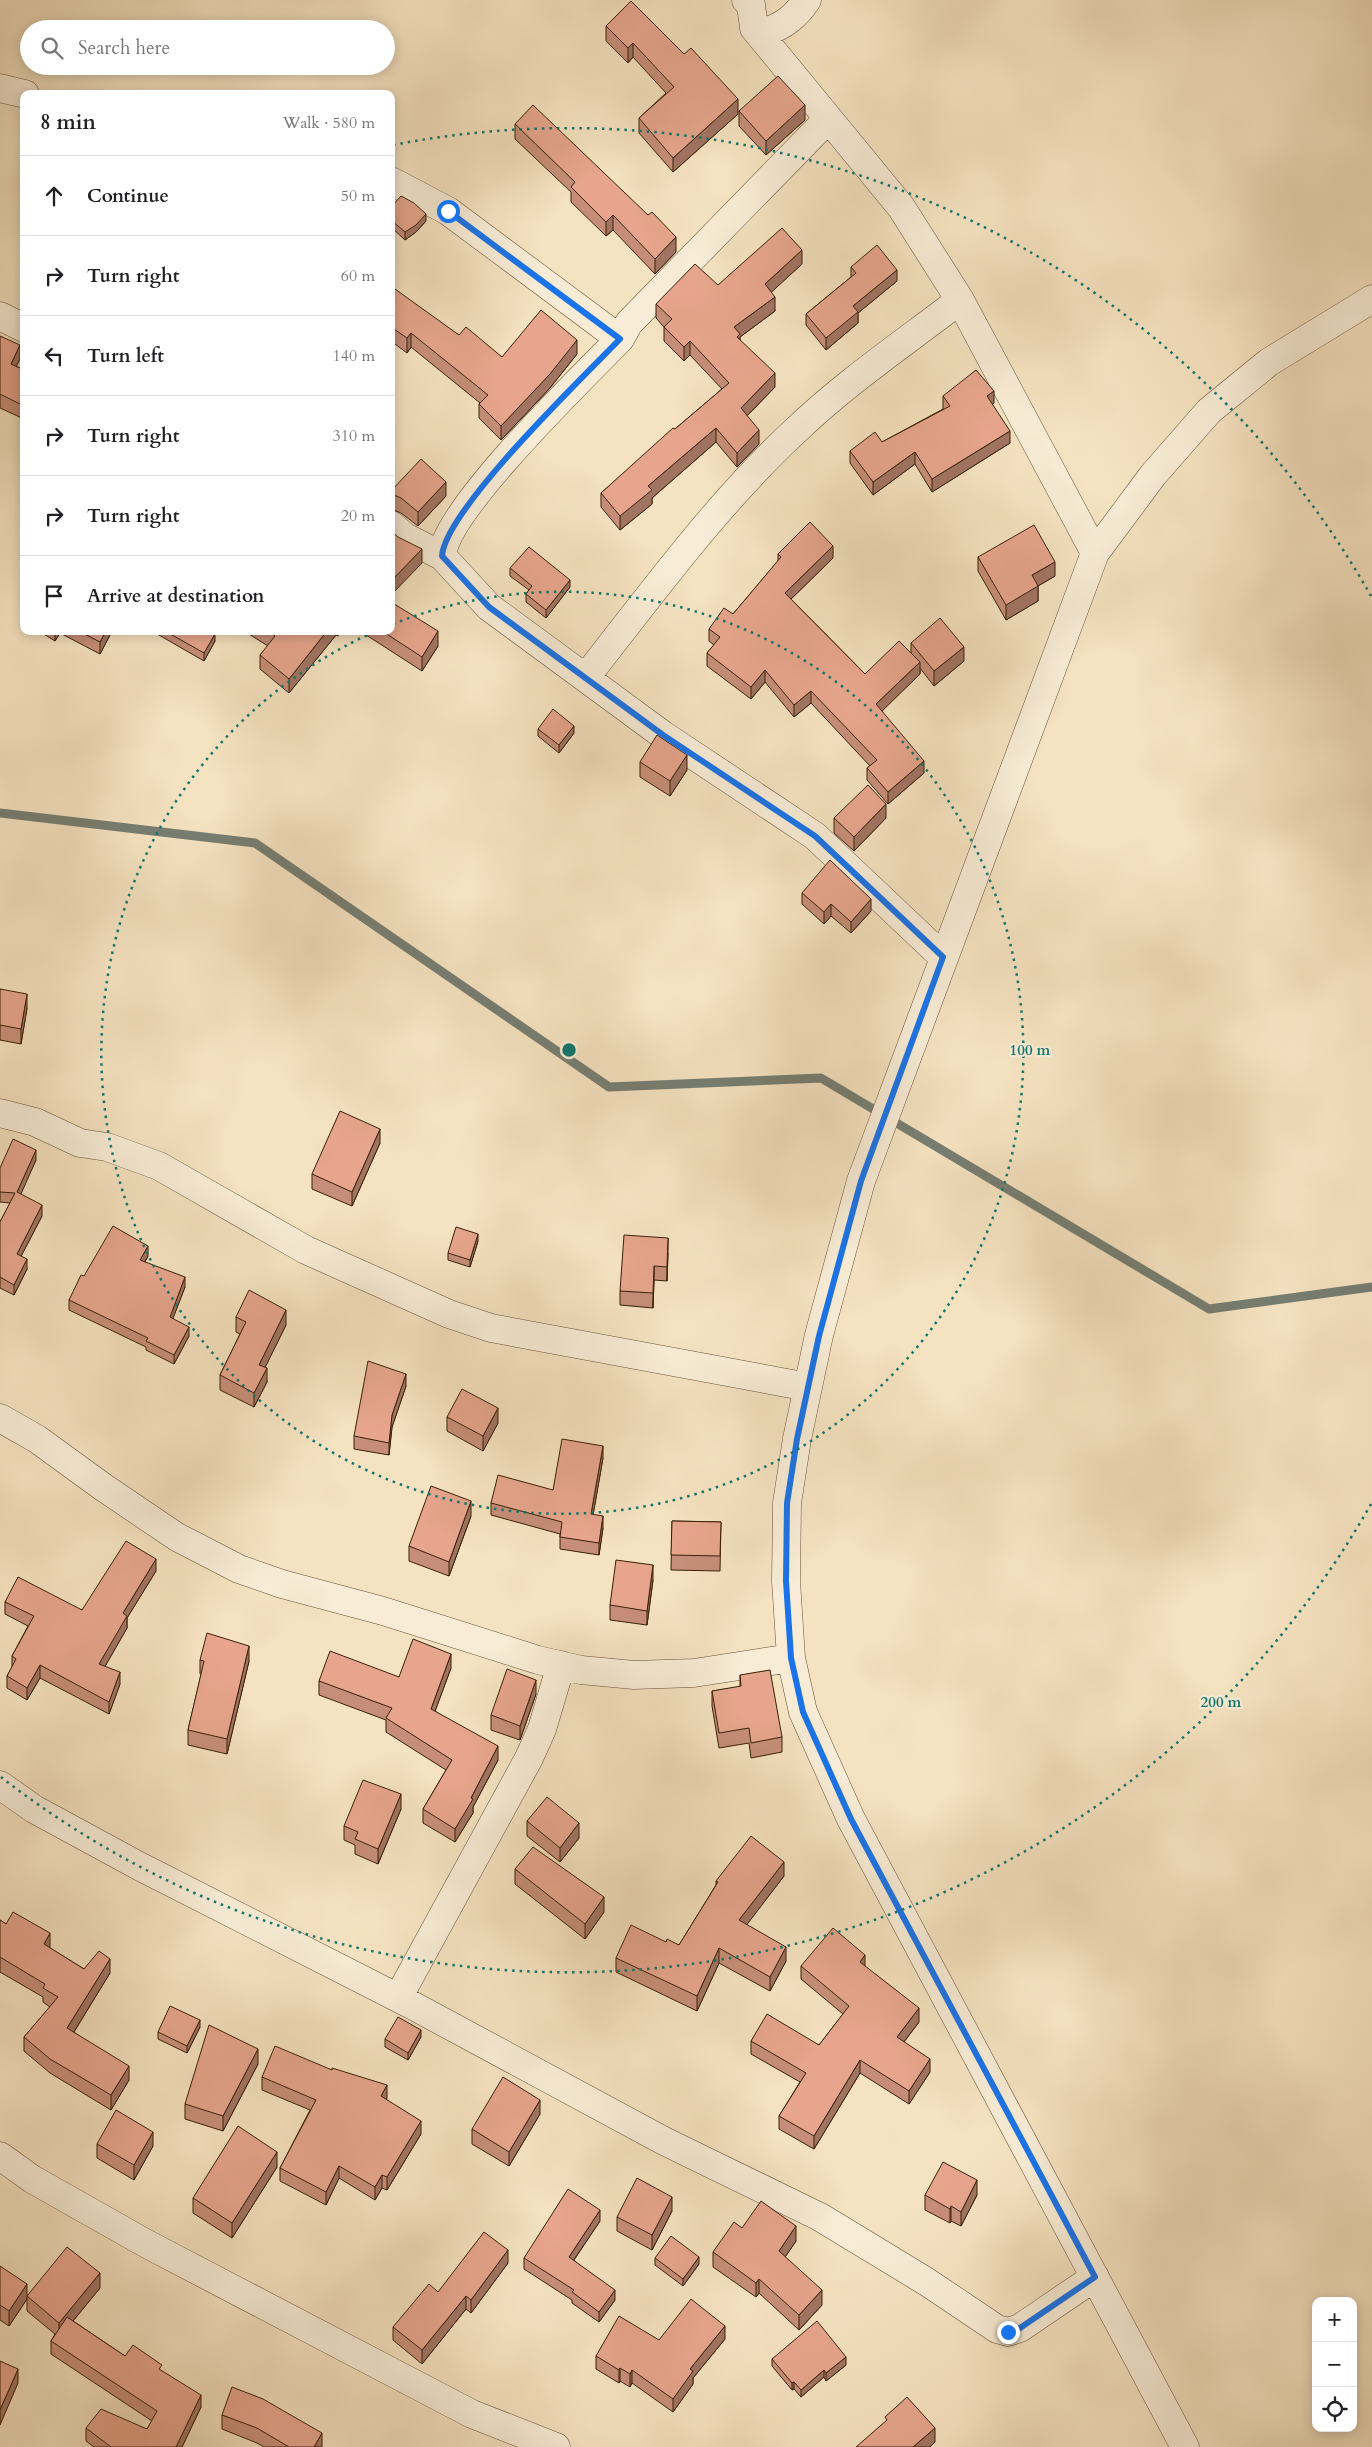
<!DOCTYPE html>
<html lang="en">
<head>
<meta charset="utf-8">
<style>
  body { margin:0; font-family:Cardo,serif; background:#f2f2f2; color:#202124 }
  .controls { position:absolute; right:15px; bottom:15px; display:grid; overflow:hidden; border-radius:10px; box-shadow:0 2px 12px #0003 }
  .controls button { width:45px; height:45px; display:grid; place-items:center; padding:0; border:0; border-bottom:1px solid #e0e0e0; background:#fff; color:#202124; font:25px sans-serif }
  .stop { position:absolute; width:15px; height:15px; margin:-11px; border:4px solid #1a73e8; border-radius:50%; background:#fff }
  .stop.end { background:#1a73e8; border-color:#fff; box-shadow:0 1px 5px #0008 }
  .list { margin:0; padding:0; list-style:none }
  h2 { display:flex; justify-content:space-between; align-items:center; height:65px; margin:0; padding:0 20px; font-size:21px }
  h2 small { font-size:16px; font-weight:400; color:#757577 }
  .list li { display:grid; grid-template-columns:32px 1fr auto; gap:15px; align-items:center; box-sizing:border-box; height:80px; padding:0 20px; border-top:1px solid #e0e0e0 }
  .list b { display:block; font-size:19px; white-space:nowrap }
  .list em { font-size:16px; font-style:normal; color:#757577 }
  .icon { flex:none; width:28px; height:28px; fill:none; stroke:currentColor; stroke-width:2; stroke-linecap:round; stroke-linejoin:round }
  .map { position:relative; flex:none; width:1372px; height:2447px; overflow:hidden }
  .search { position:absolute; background:#fff; box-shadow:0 2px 12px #0003; left:20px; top:20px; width:375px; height:55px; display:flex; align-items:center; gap:12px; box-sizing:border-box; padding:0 18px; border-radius:28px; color:#757577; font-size:19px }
  .panel { position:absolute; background:#fff; box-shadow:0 2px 12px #0003; left:20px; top:90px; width:375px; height:545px; border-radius:10px }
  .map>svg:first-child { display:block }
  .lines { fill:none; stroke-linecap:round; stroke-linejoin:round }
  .stream { stroke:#767e72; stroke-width:9 }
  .minor-casing { stroke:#695035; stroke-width:29 }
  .minor { stroke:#f8ecd6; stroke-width:28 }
  .wall { fill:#c68e78; stroke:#3a2007 }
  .shaded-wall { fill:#a17462; stroke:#3a2007 }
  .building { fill:#e6a58c; stroke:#3a2007 }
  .route { stroke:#1a73e8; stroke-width:6 }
  .ring { fill:none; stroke:#0f766e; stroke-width:2.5; stroke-dasharray:2.5 5 }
  .centre { fill:#0f766e; stroke:#f8ecd6; stroke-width:2.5 }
  .ring-label { font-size:15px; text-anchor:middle; font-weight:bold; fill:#0f766e; stroke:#f8ecd6; stroke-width:4.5; stroke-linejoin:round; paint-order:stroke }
</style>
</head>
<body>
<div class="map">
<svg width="1372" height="2447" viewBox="0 0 1372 2447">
  <rect width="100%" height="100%" fill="#f5e2c0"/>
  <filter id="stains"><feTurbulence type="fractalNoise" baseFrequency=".004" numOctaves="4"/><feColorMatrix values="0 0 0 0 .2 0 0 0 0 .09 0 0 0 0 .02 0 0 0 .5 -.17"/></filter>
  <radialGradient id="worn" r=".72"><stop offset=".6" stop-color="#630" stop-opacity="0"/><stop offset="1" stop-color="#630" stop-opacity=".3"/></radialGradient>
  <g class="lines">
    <path class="stream" d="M0,813L255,843L609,1087L821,1078L1209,1309L1372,1287"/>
    <defs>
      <path id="minor" d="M746,0L751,5L754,28L901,207L960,300L1095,553
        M754,28L765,32C784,26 796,16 807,0
        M0,88L25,94
        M391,181L448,211L620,339
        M0,316L24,328
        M391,525L405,537L442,556L489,607L663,735L815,836L943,957
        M442,556C445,510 583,377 620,339L629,323L828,119
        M586,677C652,593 716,505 794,432C845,383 904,343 960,300
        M0,1113L35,1122L80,1143L107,1147L159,1166L306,1250L449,1314L491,1328L808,1387
        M0,1418L37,1439L103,1487L177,1537L239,1569L282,1584L383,1611L538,1660L581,1670L634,1675L694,1673L791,1658
        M0,1785L34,1809L139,1866L410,2004L664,2141L820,2217L927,2282L997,2329L1008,2332L1020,2328L1095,2277
        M398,1998L529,1758L542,1729L561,1665
        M0,2156L32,2179L147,2244L472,2414L556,2447
        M1185,2447L851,1819L803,1712L791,1658L786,1581L787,1503L797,1439L819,1335L861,1181L1095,553L1153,475L1209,411L1269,362L1372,299"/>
    </defs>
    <use href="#minor" class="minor-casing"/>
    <use href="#minor" class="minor"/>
  </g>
  <path class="wall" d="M631,1L738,114L673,172L639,133V118L666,93L633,57L628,63L606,41V26Z
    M739,111L805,120L766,155L739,126Z
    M515,124L676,252L655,274L613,230L606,236L571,202V192L515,139Z
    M391,207L426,221L416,232L405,240L391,227Z
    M802,264L771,292L775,311L740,337V340L775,387L747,416L759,444L737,467L716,442L652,498V504L620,530L601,507V493L675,429L722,389L690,355L684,361L664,341V327L656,318V304L718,285Z
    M851,267L897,281L858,313V323L826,350L806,325V314L851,277Z
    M391,294L459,335L502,357L577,354L550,388L501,440L479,418V404L480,403L411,347L407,353L391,341Z
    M0,336L20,359L16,366L24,370V419L0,408Z
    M943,396L994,403L992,404L1010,443L932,492L915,464L873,495L850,463V451L882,442L943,409Z
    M391,491L446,496L418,526L401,513L394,510H391Z
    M778,554L833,558L791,599L865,674L911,653V643L964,661L934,686L920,668V674L881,711L924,773L888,804L867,780V768L870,766L811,703L794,717L765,682L751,699L707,666V653L714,645L709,641V629L733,614L778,561Z
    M978,557L1055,576L1038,586V601L1006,620L978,571Z
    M510,568L570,587L546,618L526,602V594L529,590L510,576Z
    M39,631H111V633L100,654L60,633L55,641Z
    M152,631H210L215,641L204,661Z
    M244,631H342L338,636L336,635L289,693L260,669V655L268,646Z
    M360,631H391L438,646L422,671Z
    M538,729L574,733L559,753L538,736Z
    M640,762L687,770L670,796L640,777Z
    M834,818H886L854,851L834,833Z
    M802,893L871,911L851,933L831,916L824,924L802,904Z
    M0,989L27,1008L21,1044L0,1040Z
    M380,1143L352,1206L312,1189V1174Z
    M36,1160L20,1194L42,1216L21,1256L27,1269L14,1295L0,1288V1222L10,1203L0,1202V1168Z
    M478,1241L470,1267L448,1260V1253Z
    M668,1253L667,1281L654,1280L653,1308L620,1305V1291Z
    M148,1256L145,1262L185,1287L173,1318L189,1336L174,1364L146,1350V1347L69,1310V1300L84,1276Z
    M236,1317L286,1325L265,1367L267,1382L254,1407L220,1390V1375L240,1334L236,1332Z
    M406,1386L392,1427L389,1455L354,1449V1436Z
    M447,1417L498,1423L483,1451L447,1431Z
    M603,1458L593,1514L603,1528L599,1555L560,1549V1534L491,1515V1503L553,1490Z
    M471,1516L449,1576L409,1561V1546Z
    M672,1521L721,1522L720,1571L671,1570Z
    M156,1571L127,1618V1628L105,1666L120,1684L109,1714L40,1678L27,1700L7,1688V1676L12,1667V1656L28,1626L5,1614V1602L82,1610Z
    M653,1580L647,1625L610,1620V1605Z
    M200,1660L249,1661L227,1754L188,1745V1730L201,1675L200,1674Z
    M451,1668L435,1711L498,1760L473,1807V1813L455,1842L423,1823V1809L446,1770L386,1732V1720L319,1695V1681L399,1677Z
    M740,1675L782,1737V1752L751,1758L749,1743L719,1748L712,1706V1691L740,1687Z
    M536,1694L520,1740L491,1730V1715Z
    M401,1809L378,1864L355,1854V1845L344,1840V1826Z
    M527,1821L579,1838L560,1862L527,1836Z
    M515,1869L604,1912L585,1939L515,1884Z
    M784,1876L746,1925L786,1961L770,1991L719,1963L697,2011L616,1972V1958L666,1942L679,1945L716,1885V1881Z
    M0,1920L6,1924L50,1948L84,1969L110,1973L74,2032L129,2080L111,2110L50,2073L24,2051V2037L50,2007L43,2002V1997L0,1972Z
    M801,1966H865L919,2022L904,2042L930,2072L909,2104L860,2073L814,2149L779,2129V2116L800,2082L751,2054V2041L819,2045L843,2014L801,1979Z
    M200,2027L187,2053L158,2039V2032Z
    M421,2037L408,2060L385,2047V2039Z
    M258,2064L223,2131L185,2119V2104Z
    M262,2077L387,2098L386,2099L421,2134L387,2190L382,2188L375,2200L339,2178L326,2205L280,2181V2168L310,2110L262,2090Z
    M540,2114L509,2166L472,2144V2129Z
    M97,2144L153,2146L134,2180L97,2158Z
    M277,2167L232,2238L193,2213V2198Z
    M925,2195H977L961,2226L951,2221L950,2223L925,2210Z
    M672,2211L652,2250L617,2231V2217Z
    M600,2221L574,2260L615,2300L599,2322L572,2303V2300L524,2269V2258Z
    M742,2228L796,2241L785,2257L822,2305L799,2330L759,2293L756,2297L713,2267V2252Z
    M655,2258L699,2264L683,2286L655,2265Z
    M508,2263L471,2313L466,2309L422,2364L393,2340V2327L438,2292Z
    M0,2266L27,2296L100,2288L73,2321L125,2356L162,2371L201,2407L182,2447H94L86,2441V2428L147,2429L152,2421L51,2354V2341L55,2334L27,2311V2299L9,2326L0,2320Z
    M725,2339L693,2378V2384L673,2412L632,2383L630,2387L620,2381L619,2383L596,2369V2356L659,2340Z
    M772,2359L846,2365L826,2381L824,2377L801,2397L794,2389L792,2390L772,2366Z
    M222,2415L322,2447H264L257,2443L222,2429Z"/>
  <path class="shaded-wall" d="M633,43V57L628,63V48Z
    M738,99V114L673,172V158Z
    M805,105V120L766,155V141Z
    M426,214V221L416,232L405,240V232Z
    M613,215V230L606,236V222Z
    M676,237V252L655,274V259Z
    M802,250V264L765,298V284Z
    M897,270V281L858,313V323L826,350V338L853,306Z
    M775,297V311L740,337V348L734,327Z
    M411,333V347L407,353V338Z
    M577,340V354L550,388L501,440V426Z
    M690,341V355L684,361V347Z
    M20,345V359L11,377V364Z
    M775,373V387L741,422V408Z
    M994,391V403L987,409V396Z
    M716,428V442L652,498V504L620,530V516L648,486Z
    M759,430V444L737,467V453Z
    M1010,431V443L932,492V479Z
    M915,452V464L873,495V482Z
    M446,482V496L418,526V512Z
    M833,546V558L785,605V593Z
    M422,549V563L391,595V581Z
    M1055,562V576L1038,586V601L1006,620V605L1032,575Z
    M570,580V587L546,618V610Z
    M55,631H60V633L55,641Z
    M106,631H111V633L100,654V642Z
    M327,631H336V635L289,693V679Z
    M338,631H342L338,636Z
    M438,631V646L422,671V657Z
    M215,634V641L204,661V653Z
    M964,647V661L934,686V671Z
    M920,662V674L876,717V704Z
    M765,670V682L751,699V687Z
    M811,691V703L794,717V705Z
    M574,726V733L559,753V745Z
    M687,755V770L670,796V781Z
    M924,761V773L888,804V792Z
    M886,804V818L854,851V837Z
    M871,899V911L851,933V922Z
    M831,904V916L824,924V912Z
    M27,994V1008L21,1044V1029Z
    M380,1129V1143L352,1206V1192Z
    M36,1150V1160L17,1203V1192Z
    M42,1205V1216L17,1264V1254Z
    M478,1234V1241L470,1267V1260Z
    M668,1238V1253L667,1281V1267Z
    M148,1246V1256L140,1269V1260Z
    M27,1259V1269L14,1295V1285Z
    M654,1266V1280L653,1308V1293Z
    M185,1277V1287L170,1326V1317Z
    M286,1310V1325L259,1380V1365Z
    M189,1327V1336L174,1364V1355Z
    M267,1368V1382L254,1407V1393Z
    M406,1374V1386L392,1427L389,1455V1443L392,1415Z
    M498,1408V1423L483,1451V1436Z
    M603,1446V1458L591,1527V1514Z
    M471,1501V1516L449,1576V1562Z
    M603,1516V1528L599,1555V1543Z
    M156,1559V1571L127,1618V1628L99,1677V1664L123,1613Z
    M653,1565V1580L647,1625V1611Z
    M249,1646V1661L227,1754V1739Z
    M451,1654V1668L431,1722V1709Z
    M40,1665V1678L27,1700V1688Z
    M120,1672V1684L109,1714V1702Z
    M536,1680V1694L520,1740V1726Z
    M498,1746V1760L473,1807V1813L455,1842V1829L471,1798Z
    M401,1794V1809L378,1864V1849Z
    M579,1823V1838L560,1862V1848Z
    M784,1862V1876L739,1935V1920Z
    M604,1897V1912L585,1939V1924Z
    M50,1933V1948L44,1944Z
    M786,1947V1961L770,1991V1977Z
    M719,1948V1963L697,2011V1996Z
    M865,1955V1969L860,1962Z
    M110,1959V1973L67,2043V2028Z
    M919,2008V2022L897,2051V2037Z
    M200,2020V2027L187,2053V2046Z
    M421,2030V2037L408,2060V2053Z
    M258,2049V2064L223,2131V2116Z
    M930,2059V2072L909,2104V2091Z
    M860,2060V2073L814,2149V2136Z
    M129,2066V2080L111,2110V2095Z
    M387,2085V2098L381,2109V2096Z
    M540,2100V2114L509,2166V2152Z
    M421,2121V2134L387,2190V2177Z
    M153,2132V2146L134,2180V2165Z
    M277,2152V2167L232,2238V2223Z
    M339,2166V2178L326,2205V2192Z
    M382,2175V2188L375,2200V2187Z
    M977,2180V2195L961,2226V2212Z
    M672,2197V2211L652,2250V2235Z
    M951,2206V2221L950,2223V2209Z
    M600,2210V2221L569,2267V2257Z
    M796,2226V2241L779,2266V2251Z
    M508,2250V2263L471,2313V2300Z
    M699,2257V2264L683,2286V2279Z
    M100,2273V2288L59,2338V2323Z
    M759,2279V2293L756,2297V2283Z
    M27,2284V2299L9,2326V2311Z
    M615,2290V2300L599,2322V2312Z
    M822,2290V2305L799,2330V2315Z
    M466,2296V2309L422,2364V2350Z
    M725,2326V2339L693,2378V2384L673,2412V2399L690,2369Z
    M846,2357V2365L826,2381V2373Z
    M620,2368V2381L619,2383V2370Z
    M18,2369V2383L0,2425V2410Z
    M632,2370V2383L630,2387V2374Z
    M824,2370V2377L801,2397V2390Z
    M794,2382V2389L792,2390V2383Z
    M201,2395V2407L182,2447H176Z
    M935,2428V2442L930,2447H913Z
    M322,2433V2447H314Z"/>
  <path class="building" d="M631,1L684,54L691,48L738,99L673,158L639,118L674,87L633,43L628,48L606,26Z
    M778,76L805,105L766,141L739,111Z
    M533,105L648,215L652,212L676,237L655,259L613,215L606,222L571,187L575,182L515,124Z
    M401,196L414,203L426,214L416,225L405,232L391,220V207Z
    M782,228L802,250L765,284L775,297L734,327L740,334L737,337L775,373L741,408L759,430L737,453L716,428L648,486L652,490L620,516L601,493L673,428L675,429L729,383L690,341L684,347L664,327L672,319L656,304L695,264L718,285Z
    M877,245L897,270L853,306L858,312L826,338L806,314L856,273L851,267Z
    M395,289L459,335L466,327L502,357L541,310L577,340L550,374L501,426L479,404L488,395L411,333L407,338L391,327V294Z
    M0,336L20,345L11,364L24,370V406L0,394Z
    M976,370L994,391L987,396L1010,431L932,479L915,452L873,482L850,451L875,432L882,442L950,406L943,396Z
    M421,459L446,482L418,512L401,498L394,495H391V491Z
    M810,522L833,546L785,593L865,674L899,641L920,662L876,704L924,761L888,792L867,768L877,760L811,691L794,705L765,670L751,687L707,653L720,637L709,629L724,608L733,614L781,557L778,554Z
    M1034,525L1055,562L1032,575L1038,586L1006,605L978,557Z
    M391,531L398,537L422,549L391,581Z
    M529,547L570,580L546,610L526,594L532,586L510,568Z
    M391,602L438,631L422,657L382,631H391Z
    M940,618L964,647L934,671L911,643Z
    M79,631H106L100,642Z
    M165,631H210L215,634L204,653Z
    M267,631H327L289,679L260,655L275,636Z
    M553,709L574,726L559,745L538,729Z
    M657,735L687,755L670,781L640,762Z
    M868,785L886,804L854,837L834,818Z
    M830,860L871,899L851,922L831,904L824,912L802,893Z
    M0,989L27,994L21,1029L0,1025Z
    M340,1111L380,1129L352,1192L312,1174Z
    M13,1139L36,1150L17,1192L42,1205L17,1254L27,1259L14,1285L0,1277V1222L15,1193L0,1192V1168Z
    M113,1226L148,1246L140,1260L185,1277L170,1317L189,1327L174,1355L146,1341L148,1338L69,1300L81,1275L84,1276Z
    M456,1227L478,1234L470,1260L448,1253Z
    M624,1235L668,1238L667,1267L654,1266L653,1293L620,1291Z
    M249,1290L286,1310L259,1365L267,1368L254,1393L220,1375L246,1322L236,1317Z
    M368,1361L406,1374L392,1415L389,1443L354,1436Z
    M462,1389L498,1408L483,1436L447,1417Z
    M562,1439L603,1446L591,1514L603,1516L599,1543L560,1537L562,1522L491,1503L498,1475L553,1490Z
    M431,1486L471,1501L449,1562L409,1546Z
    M672,1521L721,1522L720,1556L671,1555Z
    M126,1541L156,1559L123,1613L127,1616L99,1664L120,1672L109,1702L40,1665L27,1688L7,1676L16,1659L12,1656L34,1616L5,1602L18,1577L82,1610Z
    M616,1560L653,1565L647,1611L610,1605Z
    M207,1633L249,1646L227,1739L188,1730L204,1661L200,1660Z
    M413,1639L451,1654L431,1709L498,1746L471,1798L473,1799L455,1829L423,1809L452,1760L386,1718L392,1708L319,1681L330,1651L399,1677Z
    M507,1669L536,1680L520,1726L491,1715Z
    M770,1670L782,1737L751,1743L749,1728L719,1733L712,1691L741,1686L740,1675Z
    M363,1780L401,1794L378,1849L355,1839L358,1832L344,1826Z
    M547,1797L579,1823L560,1848L527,1821Z
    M751,1836L784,1862L739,1920L786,1947L770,1977L719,1948L697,1996L616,1958L631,1925L666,1942L667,1939L679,1945L718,1882L716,1881Z
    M533,1847L604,1897L585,1924L515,1869Z
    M13,1912L50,1933L44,1944L84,1969L99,1951L110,1959L67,2028L129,2066L111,2095L50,2059L24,2037L58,1997L43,1988L45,1984L0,1957V1920L6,1924Z
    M833,1928L865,1955L860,1962L919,2008L897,2037L930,2059L909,2091L860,2060L814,2136L779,2116L806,2073L751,2041L767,2014L819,2045L849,2006L801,1966Z
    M170,2006L200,2020L187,2046L158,2032Z
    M398,2017L421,2030L408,2053L385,2039Z
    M209,2025L258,2049L223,2116L185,2104Z
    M275,2046L332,2070V2068L387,2085L381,2096L421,2121L387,2177L382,2175L375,2187L339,2166L326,2192L280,2168L316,2100L262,2077Z
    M503,2077L540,2100L509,2152L472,2129Z
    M116,2110L153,2132L134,2165L97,2144Z
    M238,2126L277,2152L232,2223L193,2198Z
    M943,2162L977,2180L961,2212L951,2206L950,2209L925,2195Z
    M637,2178L672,2197L652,2235L617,2217Z
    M568,2189L600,2210L569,2257L615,2290L599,2312L572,2292L574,2290L524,2258Z
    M761,2201L796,2226L779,2251L822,2290L799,2315L759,2279L756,2283L713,2252L734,2222L742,2228Z
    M484,2232L508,2250L471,2300L466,2296L422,2350L393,2327L429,2284L438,2292Z
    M671,2236L699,2257L683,2279L655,2258Z
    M67,2247L100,2273L59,2323L27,2296Z
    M0,2266L27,2284L9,2311L0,2305Z
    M691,2299L725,2326L690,2369L693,2371L673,2399L632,2370L630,2374L620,2368L619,2370L596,2356L619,2316L659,2340Z
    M67,2317L125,2356L133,2345L162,2365L159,2369L201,2395L176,2447H111L86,2428L101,2409L147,2429L157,2411L51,2341Z
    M817,2321L846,2357L826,2373L824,2370L801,2390L794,2382L792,2383L772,2359Z
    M0,2361L18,2369L0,2410Z
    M232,2387L263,2399L322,2433L314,2447H289L257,2428L222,2415Z
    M907,2397L935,2428L913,2447H856L887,2420L885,2417Z"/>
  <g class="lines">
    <path class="route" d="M448,211L620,339C583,377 445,510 442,556L489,607L663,735L815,836L943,957L861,1181L819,1336L797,1439L787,1503L786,1581L791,1658L803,1712L851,1819L1095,2277L1020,2328L1008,2332"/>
  </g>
  <g class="ring">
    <path d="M393 624A461 461 0 1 1 374 632"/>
    <path d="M1371 1504A922 922 0 0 1 1 1777M393 145A922 922 0 0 1 1371 596"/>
  </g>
  <circle cx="569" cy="1050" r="8" class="centre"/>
  <g class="ring-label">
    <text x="1030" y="1055">100 m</text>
    <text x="1221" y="1707">200 m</text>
  </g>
  <rect width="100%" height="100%" filter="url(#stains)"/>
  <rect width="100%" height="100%" fill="url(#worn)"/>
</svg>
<div class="controls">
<button>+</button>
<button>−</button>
<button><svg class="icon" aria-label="locate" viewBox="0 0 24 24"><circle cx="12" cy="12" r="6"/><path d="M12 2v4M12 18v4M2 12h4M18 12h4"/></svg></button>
</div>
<div class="stop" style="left:448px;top:211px"></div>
<div class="stop end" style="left:1008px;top:2332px"></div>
<div class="search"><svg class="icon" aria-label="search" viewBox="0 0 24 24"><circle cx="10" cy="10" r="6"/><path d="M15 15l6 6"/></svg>Search here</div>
<section class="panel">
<h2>8 min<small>Walk · 580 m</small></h2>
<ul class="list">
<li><svg class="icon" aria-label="ahead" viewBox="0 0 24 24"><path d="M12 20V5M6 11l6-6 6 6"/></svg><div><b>Continue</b></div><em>50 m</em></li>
<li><svg class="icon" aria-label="right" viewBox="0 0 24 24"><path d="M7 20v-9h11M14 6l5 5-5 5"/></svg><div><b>Turn right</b></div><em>60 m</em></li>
<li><svg class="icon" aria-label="left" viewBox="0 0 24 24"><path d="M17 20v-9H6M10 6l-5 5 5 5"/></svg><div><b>Turn left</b></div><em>140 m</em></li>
<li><svg class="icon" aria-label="right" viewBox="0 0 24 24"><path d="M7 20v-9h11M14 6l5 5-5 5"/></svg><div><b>Turn right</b></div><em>310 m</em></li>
<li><svg class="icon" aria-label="right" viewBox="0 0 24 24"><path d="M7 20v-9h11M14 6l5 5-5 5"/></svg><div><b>Turn right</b></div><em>20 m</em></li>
<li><svg class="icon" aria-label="arrive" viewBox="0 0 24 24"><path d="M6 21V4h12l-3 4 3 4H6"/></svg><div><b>Arrive at destination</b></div></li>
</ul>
</section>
</div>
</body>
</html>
